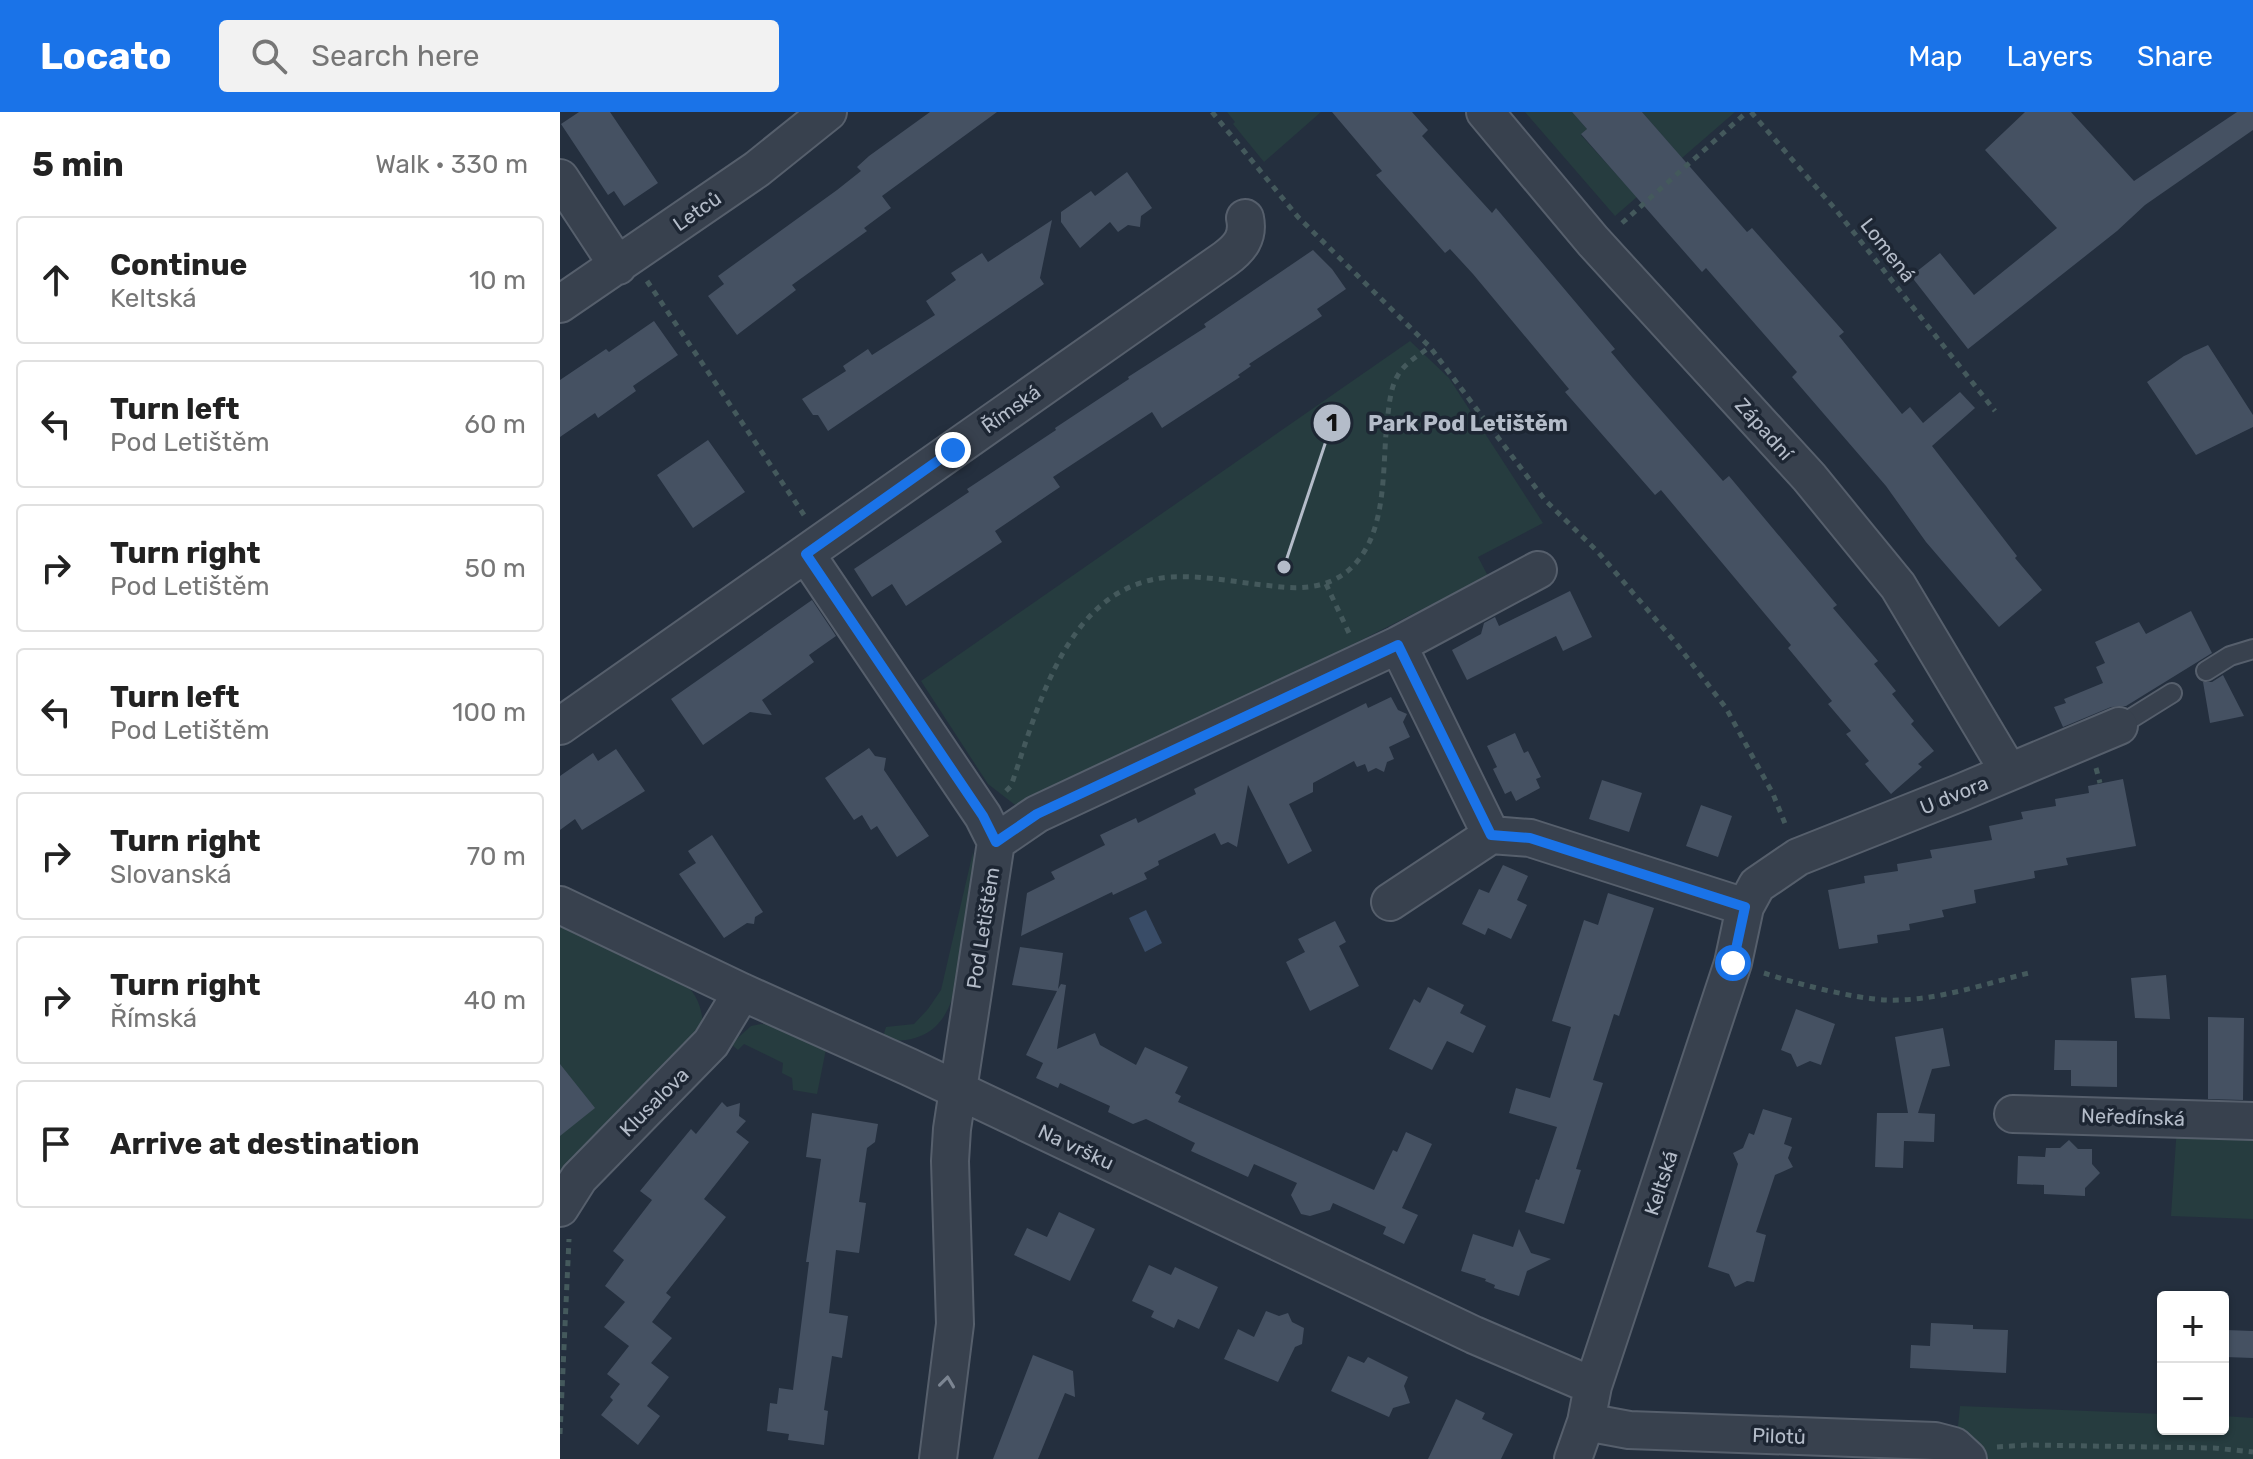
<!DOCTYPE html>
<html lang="en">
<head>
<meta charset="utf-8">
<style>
  body { margin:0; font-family:Rubik,sans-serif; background:#f2f2f2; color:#222 }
  .controls { position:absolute; right:24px; bottom:24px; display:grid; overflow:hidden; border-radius:8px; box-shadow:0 2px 6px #0004 }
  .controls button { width:72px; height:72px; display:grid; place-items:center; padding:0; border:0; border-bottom:2px solid #e0e0e0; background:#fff; color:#222; font:40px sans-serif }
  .stop { position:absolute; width:24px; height:24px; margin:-18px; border:6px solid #1a73e8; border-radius:50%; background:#fff }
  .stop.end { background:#1a73e8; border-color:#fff; box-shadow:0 2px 8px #0008 }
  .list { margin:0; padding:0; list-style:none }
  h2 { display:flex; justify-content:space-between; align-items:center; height:104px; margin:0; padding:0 32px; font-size:34px }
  h2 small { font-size:26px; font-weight:400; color:#767676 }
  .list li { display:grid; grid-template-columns:52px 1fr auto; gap:24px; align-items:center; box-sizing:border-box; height:128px; margin:0 16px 16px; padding:0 16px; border:2px solid #e0e0e0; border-radius:8px }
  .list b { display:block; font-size:30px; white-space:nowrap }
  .list p { margin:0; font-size:26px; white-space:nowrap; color:#767676 }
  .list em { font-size:26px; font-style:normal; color:#767676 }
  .icon { flex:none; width:44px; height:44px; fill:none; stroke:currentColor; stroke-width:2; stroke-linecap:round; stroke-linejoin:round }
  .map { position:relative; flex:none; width:1693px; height:1347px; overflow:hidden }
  header { display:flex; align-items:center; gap:48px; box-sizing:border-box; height:112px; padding:0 40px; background:#1a73e8; color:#fff }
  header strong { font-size:38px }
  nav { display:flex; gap:44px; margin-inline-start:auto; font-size:28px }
  .search { width:560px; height:72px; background:#f2f2f2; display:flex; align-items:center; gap:20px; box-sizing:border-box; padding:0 28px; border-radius:8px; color:#767676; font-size:30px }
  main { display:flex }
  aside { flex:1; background:#fff }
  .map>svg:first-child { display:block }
  .green { fill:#263c3f }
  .water { fill:#394c67 }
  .building { fill:#455162 }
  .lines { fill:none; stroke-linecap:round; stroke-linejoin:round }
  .service-casing { stroke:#565f6c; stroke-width:22 }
  .minor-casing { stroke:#565f6c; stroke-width:40 }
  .path { stroke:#44595c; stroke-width:5; stroke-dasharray:6 6; stroke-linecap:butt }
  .service { stroke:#38414e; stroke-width:18 }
  .minor { stroke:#38414e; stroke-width:36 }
  .oneway { stroke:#7c8592 }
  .route { stroke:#1a73e8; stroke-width:10 }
  .labels { text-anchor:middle; stroke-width:7; stroke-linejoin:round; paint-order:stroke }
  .street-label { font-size:20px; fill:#b4bcc9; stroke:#1d2633 }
  .leader { fill:none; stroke:#b4bcc9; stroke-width:3 }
  .callout-dot { fill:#b4bcc9; stroke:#1d2633; stroke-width:3 }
  .mark-label { font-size:24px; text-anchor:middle; font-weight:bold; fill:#111 }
  .callout-label { font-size:22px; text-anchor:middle; font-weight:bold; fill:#b4bcc9; stroke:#1d2633; stroke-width:7; stroke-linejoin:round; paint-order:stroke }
</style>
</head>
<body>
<header>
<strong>Locato</strong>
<div class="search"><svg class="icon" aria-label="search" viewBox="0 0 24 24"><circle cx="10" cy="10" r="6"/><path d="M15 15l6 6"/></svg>Search here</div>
<nav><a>Map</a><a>Layers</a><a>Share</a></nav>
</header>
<main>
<aside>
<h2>5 min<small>Walk · 330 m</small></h2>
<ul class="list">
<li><svg class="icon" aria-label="ahead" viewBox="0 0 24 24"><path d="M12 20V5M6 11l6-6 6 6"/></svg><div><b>Continue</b><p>Keltská</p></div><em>10 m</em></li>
<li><svg class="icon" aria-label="left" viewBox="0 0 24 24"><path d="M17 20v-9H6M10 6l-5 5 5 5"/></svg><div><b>Turn left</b><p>Pod Letištěm</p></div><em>60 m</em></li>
<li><svg class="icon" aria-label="right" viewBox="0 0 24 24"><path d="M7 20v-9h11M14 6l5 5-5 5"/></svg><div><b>Turn right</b><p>Pod Letištěm</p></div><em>50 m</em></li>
<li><svg class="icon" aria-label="left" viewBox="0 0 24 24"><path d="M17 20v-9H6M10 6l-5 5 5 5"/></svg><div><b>Turn left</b><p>Pod Letištěm</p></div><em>100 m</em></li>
<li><svg class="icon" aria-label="right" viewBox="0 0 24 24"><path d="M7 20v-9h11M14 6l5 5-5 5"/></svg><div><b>Turn right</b><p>Slovanská</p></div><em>70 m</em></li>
<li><svg class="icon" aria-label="right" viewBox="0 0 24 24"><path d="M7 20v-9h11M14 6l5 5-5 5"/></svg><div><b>Turn right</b><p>Římská</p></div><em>40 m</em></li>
<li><svg class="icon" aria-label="arrive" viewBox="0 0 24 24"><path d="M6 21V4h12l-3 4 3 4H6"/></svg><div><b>Arrive at destination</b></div></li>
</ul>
</aside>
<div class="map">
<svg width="1693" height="1347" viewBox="0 0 1693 1347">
  <rect width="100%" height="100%" fill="#242f3e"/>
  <path class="green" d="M667,0H761L704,50L673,12L675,10Z
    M965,0H1012L1027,17L1021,23L1068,75L1115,38L1082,0H1175L1055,104Z
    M850,229L889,266L983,411L918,445L928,464L463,699L428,672L361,569Z
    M413,740C416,763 408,786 405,809C398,864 400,937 322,928L326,915L354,912L368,897L381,878Z
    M0,814L130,877C139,887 143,902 143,916L5,1061L0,1058Z
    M201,912L211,913L266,937L257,982L233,978L232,966L222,961L223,951L184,932L178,938L171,932L191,914Z
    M1617,1014L1693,1016V1107L1611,1104Z
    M1400,1294L1603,1302V1317H1663V1304L1693,1306V1347H1419L1397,1325Z"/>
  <path class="water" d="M586,798L602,831L585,840L569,806Z"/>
  <path class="building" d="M19,0H50L98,71L64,94L54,79L48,83L1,12Z
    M370,0H437L322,84L331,96L304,116L307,119L232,173L236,178L177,223L148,184L164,172L158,164L277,78L301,59L297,55L309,44Z
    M772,0H852L868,18L862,24L932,101L936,96L1055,237L1051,240L1072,265L1163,369L1169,364L1277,493L1273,496L1318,549L1314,552L1336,579L1332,582L1354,609L1351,612L1374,639L1358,652L1362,655L1331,682L1305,652L1309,649L1286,622L1291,619L1268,592L1272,589L1228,536L1231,533L1101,378L1095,383L1026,304L1005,280L1009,277L913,162L890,137L885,141L816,63L822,59Z
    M1012,0H1082L1187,120L1192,116L1284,220L1279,224L1342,302L1350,295L1363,311L1400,280L1415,296L1372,334L1457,444L1455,446L1482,478L1439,515L1366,430L1326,374L1232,265L1237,260L1146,156L1142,160L1021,22L1027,17Z
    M1465,0H1511L1574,69L1677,0H1693V18L1585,93L1557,119L1408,237L1351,164L1380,141L1414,183L1497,116L1425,38Z
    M567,60L592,96L581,104L580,115L568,113L558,120L550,110L520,136L501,110V100L531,79L535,84Z
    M492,108L480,166L484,172L268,319L258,303H253L242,287L286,259L283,254L308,237L312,243L375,203L366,189L396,168L391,161L422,141L428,150Z
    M753,138L772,157L786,177L757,197L762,204L689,252L691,254L678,263L680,265L602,316L592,300L493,365L500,375L435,419L442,430L346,494L332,472L312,485L294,457L409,380L407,377L496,318L495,316L569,267L568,265L646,215L644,212Z
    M94,209L118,243L73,274L76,279L38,306L35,301L0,325V268L46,237L49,240Z
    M1648,233L1693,303V315L1636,343L1587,270L1624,244Z
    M148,328L185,380L133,416L97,363Z
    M1010,479L1032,525L1003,539L996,524L907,568L892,538L921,522L924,511L935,505L939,514Z
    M252,488L276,524L249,543L254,550L202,588L212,603L190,600L143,633L111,587Z
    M1631,499L1652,541L1566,594L1551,595L1503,615L1494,595L1506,591L1504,587L1543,571L1536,555L1545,551L1535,530L1579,510L1586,522Z
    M1663,563L1684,604L1650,611L1643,570H1652Z
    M831,585L838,598L847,602L843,610L850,625L829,635L834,647L827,650L824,660L816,656L808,660L805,652L797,655L794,649L753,671V680L729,692L752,739L728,752L688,673L677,735L668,730L661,733L655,721L598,749L599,753L584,761L587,767L553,783L552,780L461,824L467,781L495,767L491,760L545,733L540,723L576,706L578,711L636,682L634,677L806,591L808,596Z
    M955,621L964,641L968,639L981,665L976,667L980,676L956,689L951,679L945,682L933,657L937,655L927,634Z
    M309,636L315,644L326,646L324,658L369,724L337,745L317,714L311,718L302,703L294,708L265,666Z
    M56,637L85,679L22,718L15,707L0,718V664L33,641L38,649Z
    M1563,667L1576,734L1506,746L1508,753L1474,759L1475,766L1414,778L1416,791L1382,798L1384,805L1349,812L1350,818L1317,823L1318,831L1279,837L1268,778L1305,771L1304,764L1338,759L1337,752L1372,746L1370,738L1432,728L1429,714L1463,707L1461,700L1496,694L1495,687L1529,681L1528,674Z
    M1042,668L1082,681L1069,720L1029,707Z
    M1141,693L1172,704L1158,745L1126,734Z
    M152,723L203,800L195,805L194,812L187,811L164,826L119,762L136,751L128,739Z
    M943,753L968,764L957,788L967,793L951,827L928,816L925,823L902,812L919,777L929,781Z
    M1048,781L1094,796L1059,904L1054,902L1033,968L1043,971L1016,1057L1021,1058L1004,1112L965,1100L976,1067L979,1068L997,1015L949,1001L956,976L990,986L1011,915L992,909L1024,808L1038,813Z
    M775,809L786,830L779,834L799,874L750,899L726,850L745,840L738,827Z
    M460,835L503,841L498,877L501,872L506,873L497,937L535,921L540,933L576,953L585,935L628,955L615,981L621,984L618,990L814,1078L833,1038L837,1040L846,1020L872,1032L842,1096L858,1103L844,1132L823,1122L826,1115L773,1091L770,1098L750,1104L741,1102L731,1083L737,1071L694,1052L688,1065L631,1039L635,1031L586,1007L573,1012L548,1000L550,994L500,971L498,976L476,966L483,951L466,943L497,879L452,873Z
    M1606,863L1610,907L1575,906L1571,866Z
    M868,875L904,893L900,901L926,914L913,941L887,929L872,958L829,937L854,887L860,891Z
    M1236,897L1275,912L1261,953L1250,949L1237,955L1231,942L1221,938Z
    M1648,905L1684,906L1683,988L1648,987Z
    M1383,916L1390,954L1372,957L1358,1001L1375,1002L1374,1030L1344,1029L1343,1056L1315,1055L1317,1001H1348L1335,925Z
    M1495,928L1557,929V975L1511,974V958H1494Z
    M0,952L35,996L0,1024Z
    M162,990L167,995L180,991L179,1004L186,1009L176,1020L189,1030L144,1087L166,1105L106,1181L111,1185L92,1210L112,1226L91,1251L109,1265L87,1294L100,1304L78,1333L41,1303L53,1288L50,1285L60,1272L47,1262L69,1234L44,1215L65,1190L45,1174L64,1148L53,1139L92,1088L80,1079L131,1017L136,1022Z
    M1203,997L1232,1006L1224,1032L1232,1035L1228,1046L1233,1055L1215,1063L1196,1120L1206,1123L1194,1170L1187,1169L1175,1175L1169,1162L1148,1155L1178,1052L1173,1041L1183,1036L1189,1021L1194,1023Z
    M252,1001L318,1012L315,1030L307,1036L299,1090L306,1091L299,1141L276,1138L269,1201L288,1204L282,1246L272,1244L264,1298L268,1299L264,1333L228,1328L229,1322L207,1319L210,1291L217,1292L219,1276L233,1278L249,1150H246L261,1047L246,1045Z
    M1509,1028L1518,1037H1532V1052L1540,1061L1525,1076V1084L1484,1082V1073L1457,1072L1458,1044L1485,1045L1486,1036H1500Z
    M499,1100L535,1117L510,1169L454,1143L467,1116L487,1125Z
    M959,1117L971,1141L991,1147L967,1159L959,1184L934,1176L935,1173L925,1169L926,1167L901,1159L913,1122L953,1135Z
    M589,1153L611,1163L615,1155L658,1175L639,1217L618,1207L614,1216L591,1205L594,1199L572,1189Z
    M706,1199L719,1204L728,1201L732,1210L744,1216L742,1232L735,1235L718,1270L664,1247L678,1217L694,1225Z
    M1371,1211L1413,1213V1217L1448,1218L1446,1261L1350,1256L1351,1233L1370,1234Z
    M1666,1218L1693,1219V1246L1665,1245Z
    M473,1243L513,1259L515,1285L505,1281L478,1347H433Z
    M788,1244L804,1251L808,1245L848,1265L844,1274L850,1291L833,1296L829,1305L771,1279Z
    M896,1287L925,1301L922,1307L953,1322L941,1347H868Z"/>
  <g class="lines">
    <defs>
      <path id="service" d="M1646,559L1670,544L1693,537
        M1559,614L1612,581"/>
      <path id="minor" d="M925,0L1033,129L1249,365L1338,474L1449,660
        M0,66L58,154
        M0,192L197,57L268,0
        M246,442L423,704L436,730
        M838,533L931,723L970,726L1185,795
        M0,614L665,147C680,136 689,125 685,106
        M830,790L931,723
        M0,793L182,880L349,955L914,1223L1033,1274
        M1453,1002L1693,1009
        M0,1096L19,1066L151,931L182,880
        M1026,1310L1069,1318L1375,1329L1394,1334L1408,1347
        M378,1347L395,1212L390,1049L392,1017L436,730L477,702L838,533L978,458
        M1013,1347L1026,1310L1033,1274L1173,851L1185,795L1197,773L1238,745L1402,680L1559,614"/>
    </defs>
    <use href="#service" class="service-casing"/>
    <use href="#minor" class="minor-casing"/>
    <path class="path" d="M652,0L738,105L870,235L985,388L1038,440L1116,531L1166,596L1213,682L1226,714
      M1191,0L1276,98L1435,299
      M1062,111L1187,0
      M87,169L244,403
      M766,472L789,521
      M1536,656L1540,671
      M446,679L451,674C479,593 507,473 610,465C644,463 679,471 713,474C741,478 771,476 792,455C828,420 822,356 827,310C829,295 830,276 838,263C845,251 859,243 870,235
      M1204,861C1237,872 1292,886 1326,888C1375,890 1427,871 1473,860
      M0,1322L9,1127
      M1437,1335L1468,1333L1654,1336L1693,1340"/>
    <use href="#service" class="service"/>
    <use href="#minor" class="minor"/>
  </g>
  <defs><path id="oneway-chevron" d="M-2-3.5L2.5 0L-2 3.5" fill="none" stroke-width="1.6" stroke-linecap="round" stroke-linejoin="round" transform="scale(2)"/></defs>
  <use class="oneway" href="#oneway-chevron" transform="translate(387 1270) rotate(-83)"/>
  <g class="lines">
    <path class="route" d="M393,338L246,442L423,704L436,730L477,702L838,533L931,723L970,726L1185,795L1173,851"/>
  </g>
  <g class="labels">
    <g class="street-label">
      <text transform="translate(137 99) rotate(-35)" y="7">Letců</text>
      <text transform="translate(1328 138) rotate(52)" y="7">Lomená</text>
      <text transform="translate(451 297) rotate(-36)" y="7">Římská</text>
      <text transform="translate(1204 317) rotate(48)" y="7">Západní</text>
      <text transform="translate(1394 683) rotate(-22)" y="7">U dvora</text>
      <text transform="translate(423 816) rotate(-81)" y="7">Pod Letištěm</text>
      <text transform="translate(94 990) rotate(-45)" y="7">Klusalova</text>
      <text transform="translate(1573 1005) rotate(2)" y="7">Neředínská</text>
      <text transform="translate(516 1035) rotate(25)" y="7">Na vršku</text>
      <text transform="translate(1101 1071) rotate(-72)" y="7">Keltská</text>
      <text transform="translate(1219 1324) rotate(2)" y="7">Pilotů</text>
    </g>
  </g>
  <path class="leader" d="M724 455L772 311"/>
  <g class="callout-dot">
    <circle cx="724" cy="455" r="8"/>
    <circle cx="772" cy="311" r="20"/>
  </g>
  <g class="mark-label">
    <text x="772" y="319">1</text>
  </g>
  <g class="callout-label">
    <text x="908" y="319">Park Pod Letištěm</text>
  </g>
</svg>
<div class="controls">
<button>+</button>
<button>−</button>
</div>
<div class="stop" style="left:1173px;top:851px"></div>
<div class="stop end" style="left:393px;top:338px"></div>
</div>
</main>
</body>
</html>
